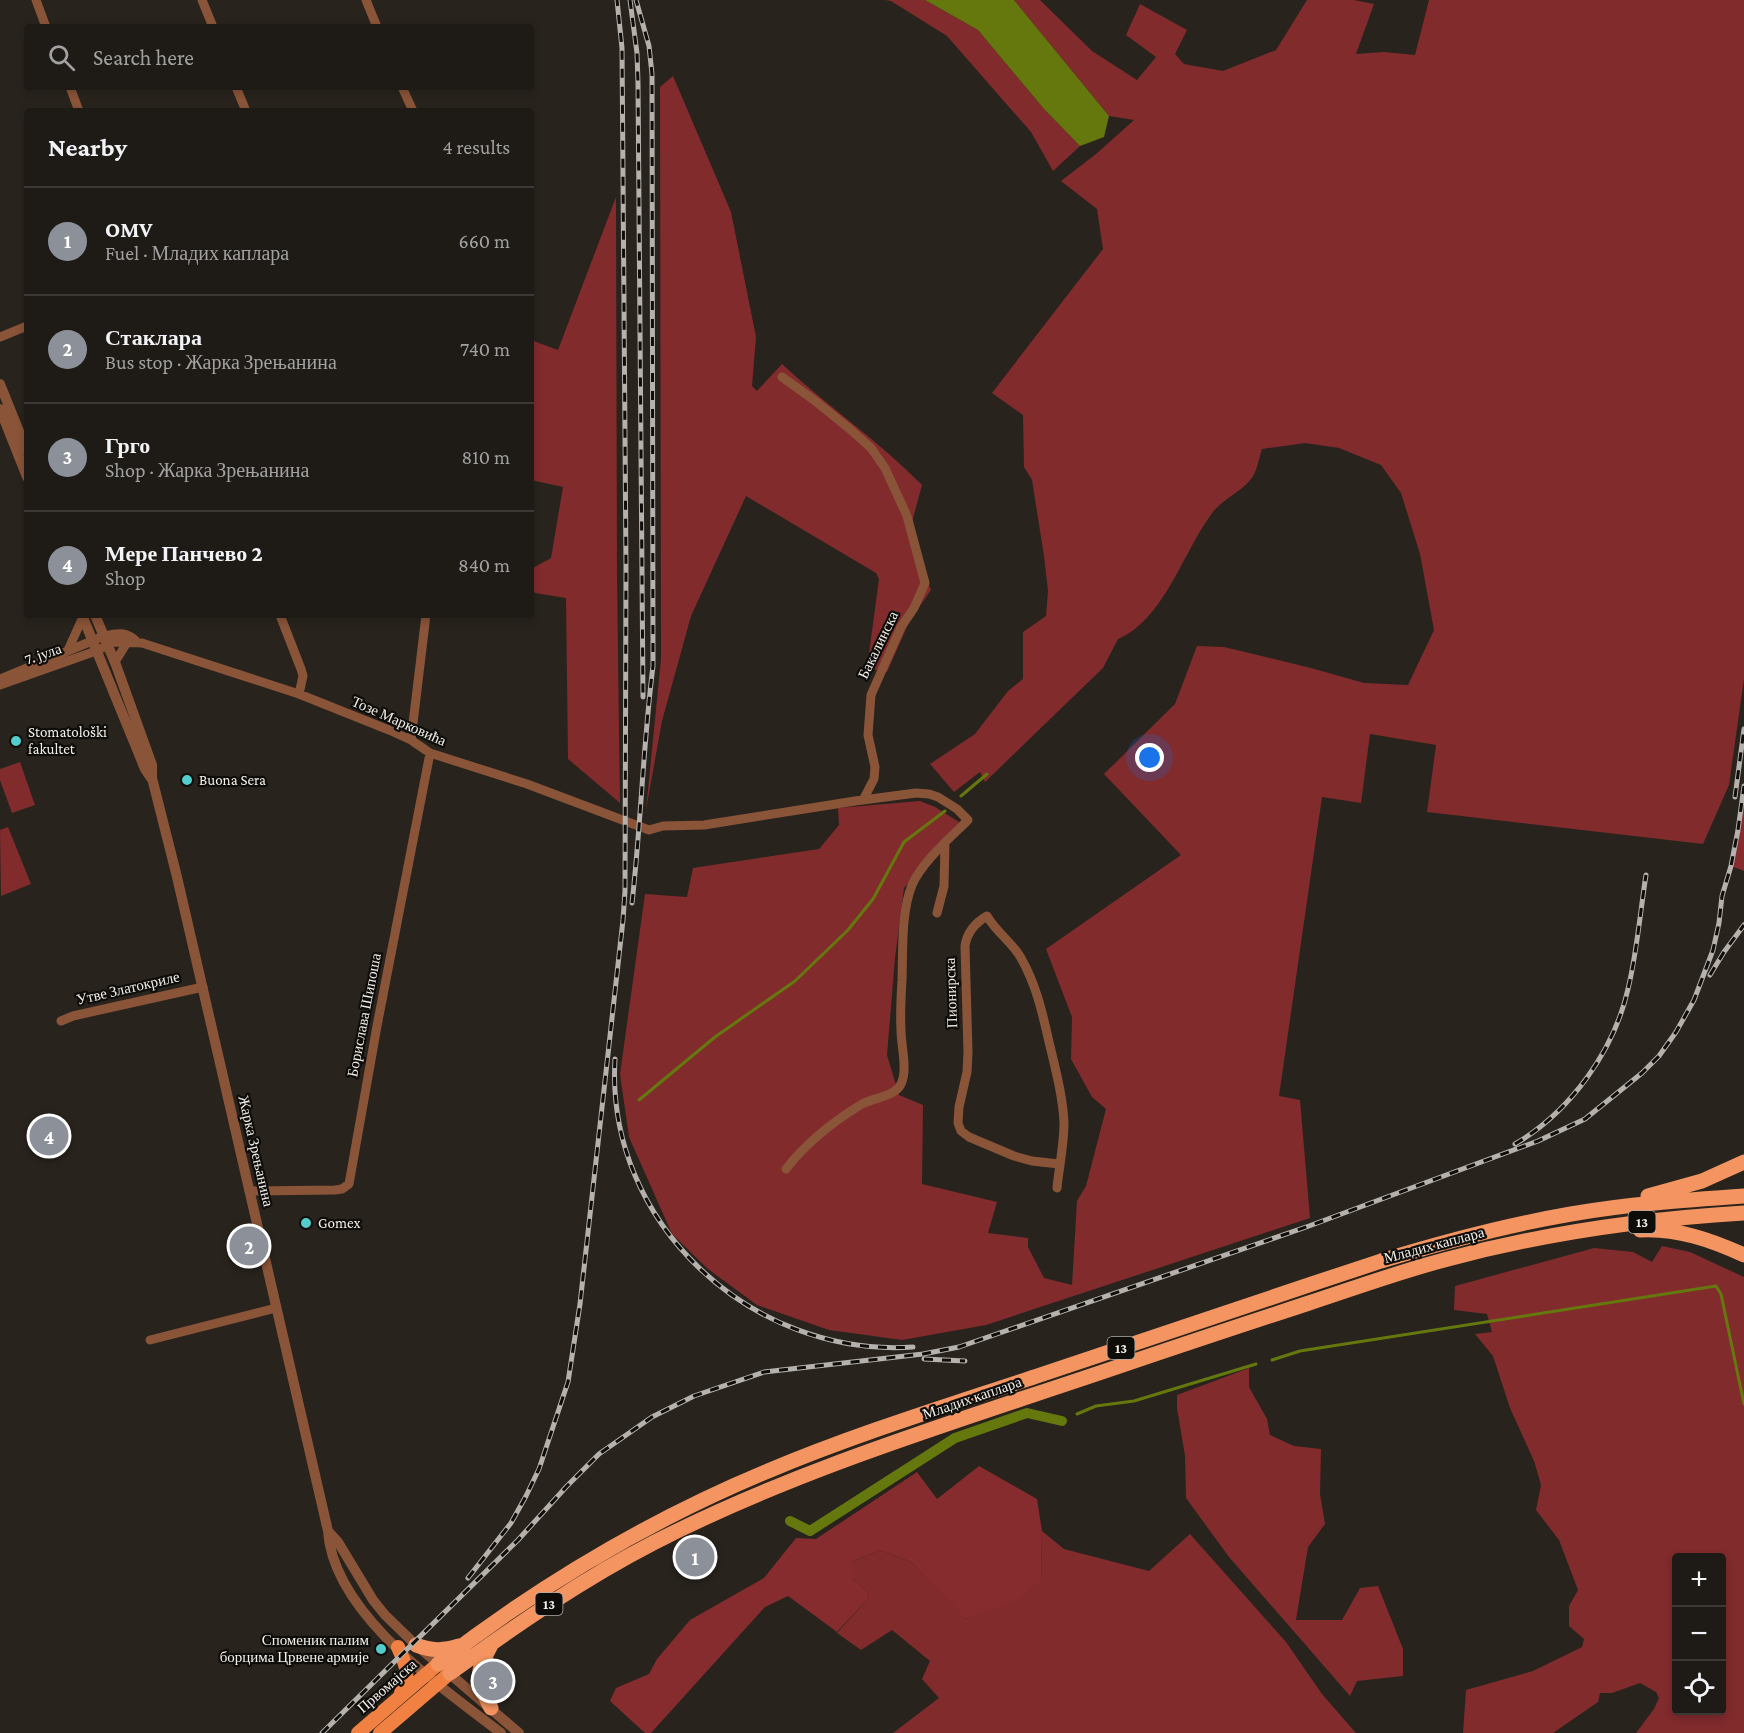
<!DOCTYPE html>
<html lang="en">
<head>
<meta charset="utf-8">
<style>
  body { margin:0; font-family:"Crimson Pro",serif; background:#2b2723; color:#f1f3f6 }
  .controls { position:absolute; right:18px; bottom:18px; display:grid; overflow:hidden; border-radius:6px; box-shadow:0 3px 9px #0003 }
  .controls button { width:54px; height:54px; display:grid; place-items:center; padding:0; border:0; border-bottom:2px solid #3c3835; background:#1e1a16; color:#f1f3f6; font:30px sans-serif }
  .you { position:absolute; left:1150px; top:758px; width:21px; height:21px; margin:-15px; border:4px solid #fff; border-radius:50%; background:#1a73e8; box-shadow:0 0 0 9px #1a73e833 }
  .badge { display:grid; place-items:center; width:39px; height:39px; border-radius:50%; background:#8c9099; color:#fff; font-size:20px; font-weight:700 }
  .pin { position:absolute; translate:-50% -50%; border:3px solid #fff; box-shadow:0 2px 6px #0006 }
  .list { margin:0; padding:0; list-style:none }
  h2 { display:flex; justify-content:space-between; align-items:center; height:78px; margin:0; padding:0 24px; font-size:26px }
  h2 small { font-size:20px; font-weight:400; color:#a1a1a1 }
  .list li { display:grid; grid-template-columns:39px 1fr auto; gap:18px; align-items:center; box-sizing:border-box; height:108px; padding:0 24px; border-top:2px solid #3c3835 }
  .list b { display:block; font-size:22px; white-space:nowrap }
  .list p { margin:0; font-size:20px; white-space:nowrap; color:#a1a1a1 }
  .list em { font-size:20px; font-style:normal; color:#a1a1a1 }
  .icon { flex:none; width:33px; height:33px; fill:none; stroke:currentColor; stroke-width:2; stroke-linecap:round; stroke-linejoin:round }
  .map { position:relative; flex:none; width:1744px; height:1733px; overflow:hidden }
  .search { position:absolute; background:#1e1a16; box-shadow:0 3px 9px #0003; left:24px; top:24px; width:510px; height:66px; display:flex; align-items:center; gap:15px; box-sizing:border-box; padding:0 21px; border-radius:6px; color:#a1a1a1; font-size:22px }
  .panel { position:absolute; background:#1e1a16; box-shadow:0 3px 9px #0003; left:24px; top:108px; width:510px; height:510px; border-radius:6px }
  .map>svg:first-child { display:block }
  .green { fill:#812b2d; fill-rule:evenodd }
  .forest { fill:#872c2e }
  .water { fill:#65780d }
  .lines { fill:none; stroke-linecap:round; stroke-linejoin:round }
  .stream { stroke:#65780d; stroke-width:3 }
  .canal { stroke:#65780d; stroke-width:10 }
  .minor { stroke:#8a5438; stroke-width:9 }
  .tertiary { stroke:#8a5438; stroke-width:10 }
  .primary { stroke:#f08143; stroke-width:14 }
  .trunk { stroke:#f49460; stroke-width:15 }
  .rail-casing { stroke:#b5b1ac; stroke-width:5 }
  .rail { stroke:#0f0d0a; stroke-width:3; stroke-dasharray:9; stroke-linecap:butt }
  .poi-dot { fill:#53cdcb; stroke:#0f0d0a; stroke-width:2 }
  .labels { text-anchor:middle; stroke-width:4.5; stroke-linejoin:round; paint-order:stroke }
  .shield { fill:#0f0d0a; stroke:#aeaba7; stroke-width:1.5 }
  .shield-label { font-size:14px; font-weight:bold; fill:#f2efea }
  .street-label { font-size:15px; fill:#f2efea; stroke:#0f0d0a }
  .poi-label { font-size:15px; fill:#f2efea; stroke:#0f0d0a; text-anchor:start }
</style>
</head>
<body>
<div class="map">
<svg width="1744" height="1733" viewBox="0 0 1744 1733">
  <rect width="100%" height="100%" fill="#28231d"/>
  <path class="green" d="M885,0H925L978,30L1044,109L1080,146L1053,171L1031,132L947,36L891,1Z
    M1014,0H1040L1092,51L1137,80L1156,57L1126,35L1140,4L1187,30L1175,54L1184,64L1223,71L1276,50L1307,0H1354L1374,4L1356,54L1384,52L1415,55L1429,0H1744V679L1729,785L1703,844L1427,812L1436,745L1370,734L1361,803L1322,797L1279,1096L1300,1100L1310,1218L986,1325L902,1340L829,1330L757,1305L708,1269L672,1234L629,1137L620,1074L645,894L687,897L693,868L819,849L839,825L838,808L920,801L935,807L959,822L904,888L895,958L887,1055L899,1095L923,1105L922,1184L997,1202L988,1233L1028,1238V1247L1044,1278L1072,1285L1077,1201L1086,1186L1106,1109L1092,1097L1071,1059L1072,1017L1046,949L1181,855L1104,774L1175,704L1197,646L1224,647L1311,668L1364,683L1408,685L1434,630L1420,554L1401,493L1381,465L1339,448L1305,443L1262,449C1259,458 1257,472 1251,479C1241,492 1223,499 1213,512C1183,551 1165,619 1118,639L1103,668L985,782L980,772L954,792L930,764L975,734L1008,691L1023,679V632L1046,616L1048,591L1044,556L1032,480L1024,467L1023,415L992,393L1103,249L1097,209L1061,181L1096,154L1134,120L1109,116Z
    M673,76L731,212L756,337L752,386L757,391L782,364C827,406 879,441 922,485L911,526L921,565L931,590L910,620L887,672L867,668L879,579L876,573L746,496L691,616L662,721L646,810L661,659L660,87Z
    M616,197L617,577L620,803L568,759L566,598L535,593L531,584V569L551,558L563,487L531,480V340L558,350Z
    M20,762L35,805L12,813L0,780V769Z
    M8,827L31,884L1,896L0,830Z
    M1662,1246L1690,1252L1744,1277V1733H1636L1654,1709L1659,1698L1656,1692L1640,1683L1612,1693H1600L1598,1702L1553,1733H1463L1466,1690L1533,1671L1582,1647L1584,1639L1569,1626V1606L1578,1590L1559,1540L1536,1510L1541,1485L1534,1461L1510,1408L1493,1356L1475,1334L1492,1332L1487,1314L1454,1310L1455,1286L1594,1248L1633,1252L1652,1262ZM1676,1558H1722V1710H1676Z
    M1249,1368V1387L1267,1419L1270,1435L1294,1446L1321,1449L1320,1494L1325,1524L1308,1547L1296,1620H1342L1360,1588L1378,1586L1403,1649V1676L1357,1681L1350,1696L1229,1557L1186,1498L1185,1456L1177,1408V1395Z
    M1042,1531L1064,1549L1149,1571L1190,1534L1286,1642L1322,1694L1356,1733H893L939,1698L922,1679L930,1661L892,1630L861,1650L837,1633L867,1600L868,1592L852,1578V1562L880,1550L911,1562L967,1619L1041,1580Z"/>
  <path class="forest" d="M1744,789V871L1731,866Z
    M979,1466L1037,1499L1042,1531L1041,1580L1017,1601L966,1619L911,1562L880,1550L852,1562V1578L868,1592L867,1600L837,1632L788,1596L765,1607L651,1733H645L610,1701L616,1688L649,1674L657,1659L690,1620L764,1578L796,1538L816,1539L917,1472L937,1499Z"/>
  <path class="water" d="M925,0H1014L1109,116L1104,137L1080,146L1044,109L978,30Z"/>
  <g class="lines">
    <path class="stream" d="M961,796L987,774
      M639,1100L715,1037L795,981L848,930L873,899L904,842L945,811
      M1272,1360L1300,1351L1716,1286L1721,1294L1744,1404
      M1077,1414L1096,1406L1134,1401L1256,1364"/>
    <path class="canal" d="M790,1521L810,1531L955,1438L1027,1413L1062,1421"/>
    <path class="minor" d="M36,0L46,27
      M202,0L213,27
      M366,0L377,27
      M70,87L79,111
      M236,87L246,111
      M402,87L413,111
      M0,337L27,326
      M782,377L814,400L851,430L871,448L885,468L907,516L925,583L914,608L901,627L871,695L868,735L875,767L874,779L863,800
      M280,615L301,669L303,676L299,694
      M68,650L83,617
      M115,662L128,641
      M0,679L104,636C117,633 127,631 137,642
      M0,685L96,651L114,642L142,643L299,694L389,730L411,740L430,753L527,784L649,830L663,826L704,825L855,801L916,793L929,794L938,797L957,809L968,820C950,838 922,862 912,885C901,912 903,951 902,980C901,997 900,1014 901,1030C901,1046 908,1070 901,1084C896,1096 873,1098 862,1104C834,1121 806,1143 786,1169
      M411,740L426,615
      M937,913L944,886L945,842
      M61,1021L73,1016L203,987
      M1057,1188C1059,1167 1064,1145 1064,1123C1063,1098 1056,1071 1050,1046C1043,1016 1037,986 1021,958C1012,942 996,932 987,916C975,923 967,932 965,946L968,1052L967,1072L959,1107L958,1123L961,1131L969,1137L1014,1156L1032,1161L1059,1164
      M249,1191L335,1190L342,1189L349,1184L377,1026L430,753
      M150,1340L276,1308"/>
    <path class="tertiary" d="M0,384L27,451
      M0,409L27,477
      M82,615L145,769L151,778
      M95,615L116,665L152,765V778L177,877L328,1531C333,1613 441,1687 501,1733
      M328,1531L338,1542L373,1600L385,1615L416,1645L519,1733"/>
    <path class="primary" d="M398,1647C407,1669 410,1670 401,1693
      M358,1733L438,1664
      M380,1733L450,1673"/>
    <path class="trunk" d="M1648,1196L1702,1181L1744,1162
      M1640,1230C1677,1228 1711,1240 1744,1255
      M416,1645C432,1651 443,1651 459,1646
      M438,1664C539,1586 650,1520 768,1471C856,1434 947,1406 1037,1376C1151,1338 1266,1299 1381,1261C1443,1242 1507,1225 1571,1214C1628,1204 1686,1200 1744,1196
      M450,1673C515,1626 583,1579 655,1542C802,1467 961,1420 1117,1367C1181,1345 1245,1324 1309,1303C1355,1288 1401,1271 1448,1259C1545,1233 1644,1219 1744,1213
      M491,1708C476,1678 475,1675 491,1645"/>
    <defs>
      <path id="rail" d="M630,0L637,53L638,83L643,697
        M1735,797L1744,729
        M632,903C641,824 643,745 653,666L652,74L649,46L636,0
        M1710,975L1724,952L1744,925
        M615,1059C605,1223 752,1358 913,1347
        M1515,1144C1570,1112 1614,1051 1628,989C1637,952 1640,913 1646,875
        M924,1359L965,1361
        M468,1578L511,1523L526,1496L539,1469L568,1382L580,1304L623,920L625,891L626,566L622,48L617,0
        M322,1733L518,1540L567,1486L599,1454L652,1417L694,1396L764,1372L923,1354L959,1347L1309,1226L1538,1141L1585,1119L1642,1073L1659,1056L1676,1032L1694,1000L1713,950L1719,923L1722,896L1731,866L1738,830L1744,786"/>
    </defs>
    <use href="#rail" class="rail-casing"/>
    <use href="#rail" class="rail"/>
  </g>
  <g class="poi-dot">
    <circle cx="16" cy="741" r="6"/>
    <circle cx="187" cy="780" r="6"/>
    <circle cx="306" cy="1223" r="6"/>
    <circle cx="381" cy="1649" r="6"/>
  </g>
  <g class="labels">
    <g class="shield">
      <rect x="1628.5" y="1211" width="27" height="22" rx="4.5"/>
      <rect x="1107.5" y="1337" width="27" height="22" rx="4.5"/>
      <rect x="535.5" y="1593" width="27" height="22" rx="4.5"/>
    </g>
    <g class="shield-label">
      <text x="1642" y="1227">13</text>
      <text x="1121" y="1353">13</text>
      <text x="549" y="1609">13</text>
    </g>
    <g class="street-label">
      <text transform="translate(878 645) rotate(-64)" y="5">Бакалинска</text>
      <text transform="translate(43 654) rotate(-19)" y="5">7. јула</text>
      <text transform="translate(399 721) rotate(24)" y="5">Тозе Марковића</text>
      <text transform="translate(128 988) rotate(-13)" y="5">Утве Златокриле</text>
      <text transform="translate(951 993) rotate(-92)" y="5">Пионирска</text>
      <text transform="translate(364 1015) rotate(-79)" y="5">Борислава Шипоша</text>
      <text transform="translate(256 1151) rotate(77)" y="5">Жарка Зрењанина</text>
      <text transform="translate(1434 1245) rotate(-15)" y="5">Младих каплара</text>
      <text transform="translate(972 1398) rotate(-19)" y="5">Младих каплара</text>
      <text transform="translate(387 1686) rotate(-41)" y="5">Првомајска</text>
    </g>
    <g class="poi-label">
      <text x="28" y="737">Stomatološki<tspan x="28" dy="17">fakultet</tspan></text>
      <text x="199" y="785">Buona Sera</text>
      <text x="318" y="1228">Gomex</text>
      <text x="369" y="1645" text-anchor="end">Споменик палим<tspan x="369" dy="17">борцима Црвене армије</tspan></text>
    </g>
  </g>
</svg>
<div class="controls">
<button>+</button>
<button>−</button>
<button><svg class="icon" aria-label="locate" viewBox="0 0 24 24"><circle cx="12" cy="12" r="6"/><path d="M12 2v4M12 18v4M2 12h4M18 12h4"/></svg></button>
</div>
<div class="you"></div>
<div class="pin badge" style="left:695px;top:1557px">1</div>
<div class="pin badge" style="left:249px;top:1246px">2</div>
<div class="pin badge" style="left:493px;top:1681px">3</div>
<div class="pin badge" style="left:49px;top:1136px">4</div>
<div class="search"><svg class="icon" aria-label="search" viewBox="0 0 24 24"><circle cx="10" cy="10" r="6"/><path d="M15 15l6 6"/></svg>Search here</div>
<section class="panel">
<h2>Nearby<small>4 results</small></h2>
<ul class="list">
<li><span class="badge">1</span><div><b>OMV</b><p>Fuel · Младих каплара</p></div><em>660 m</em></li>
<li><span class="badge">2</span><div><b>Стаклара</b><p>Bus stop · Жарка Зрењанина</p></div><em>740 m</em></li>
<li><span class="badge">3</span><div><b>Грго</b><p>Shop · Жарка Зрењанина</p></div><em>810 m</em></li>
<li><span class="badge">4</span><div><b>Мере Панчево 2</b><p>Shop</p></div><em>840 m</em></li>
</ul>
</section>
</div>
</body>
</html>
